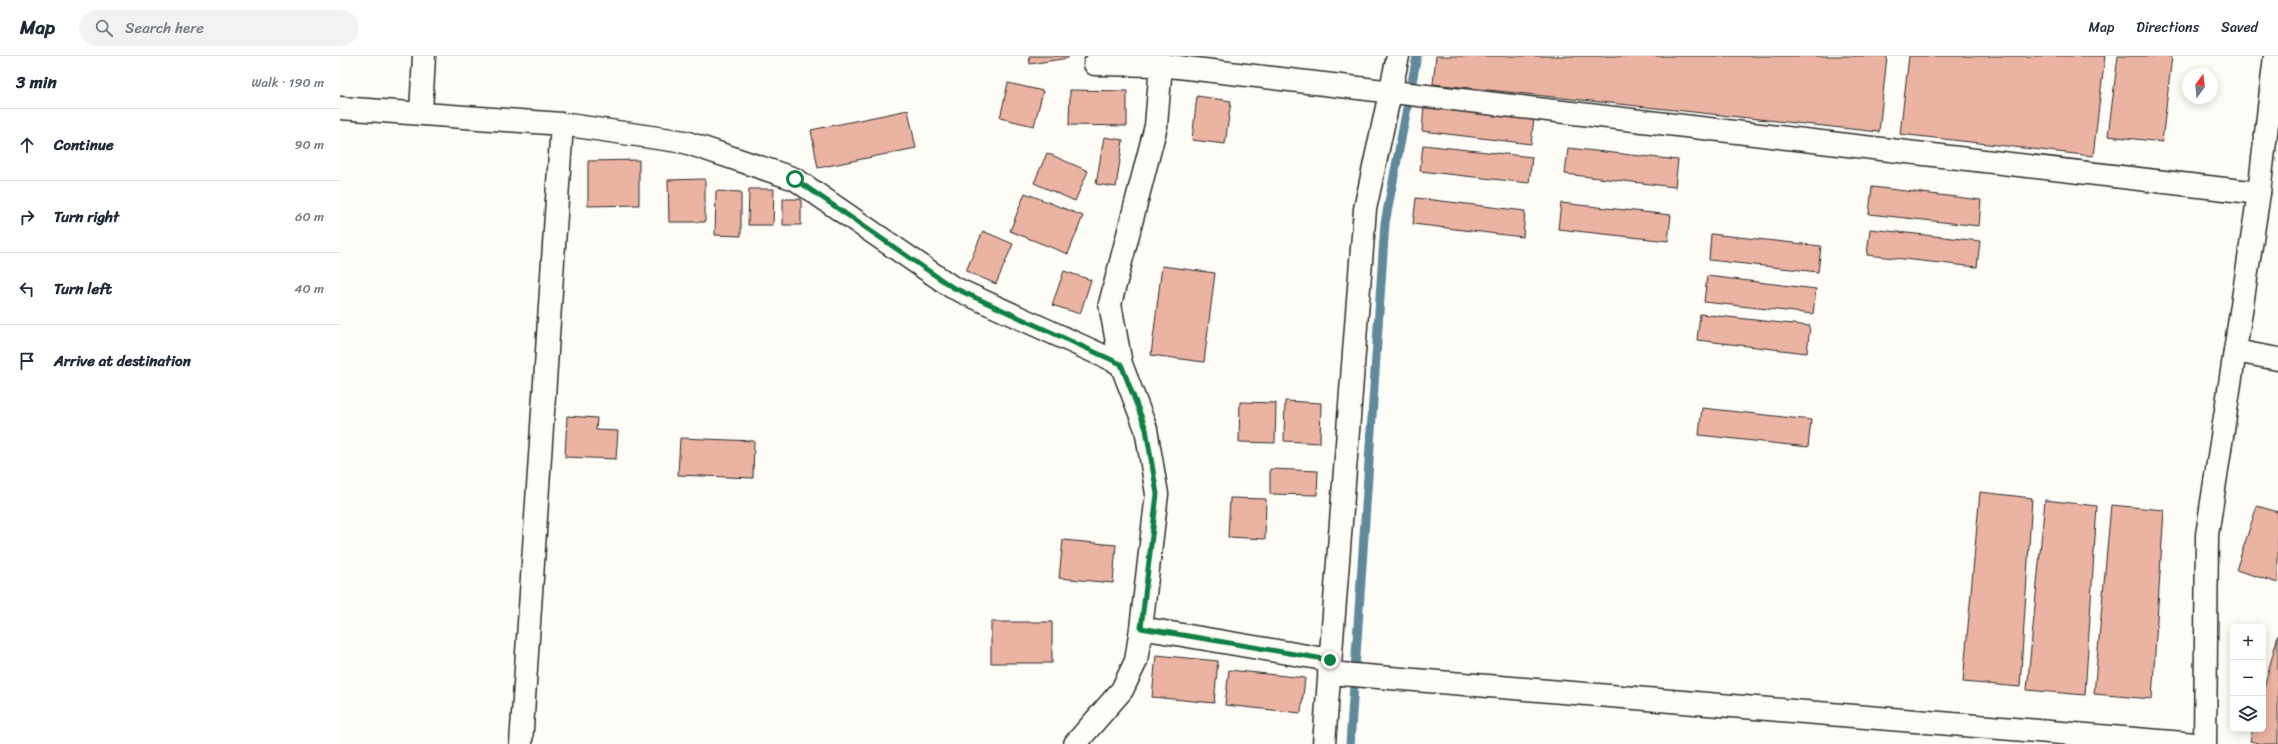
<!DOCTYPE html>
<html lang="en">
<head>
<meta charset="utf-8">
<style>
  body { margin:0; font-family:Sriracha,sans-serif; background:#f2f2f3; color:#1f2937 }
  .controls { position:absolute; right:12px; bottom:12px; display:grid; overflow:hidden; border-radius:6px; box-shadow:0 2px 10px #0003 }
  .controls button { width:36px; height:36px; display:grid; place-items:center; padding:0; border:0; border-bottom:1px solid #e0e1e3; background:#fff; color:#1f2937; font:20px sans-serif }
  .compass { position:absolute; left:1842px; top:12px; width:36px; height:36px; border-radius:50%; background:#fff; box-shadow:0 2px 10px #0003; rotate:15deg }
  .stop { position:absolute; width:12px; height:12px; margin:-9px; border:3px solid #0b8043; border-radius:50%; background:#fff }
  .stop.end { background:#0b8043; border-color:#fff; box-shadow:0 1px 4px #0008 }
  .list { margin:0; padding:0; list-style:none }
  h2 { display:flex; justify-content:space-between; align-items:center; height:52px; margin:0; padding:0 16px; font-size:17px }
  h2 small { font-size:13px; font-weight:400; color:#747a83 }
  .list li { display:grid; grid-template-columns:26px 1fr auto; gap:12px; align-items:center; box-sizing:border-box; height:72px; padding:0 16px; border-top:1px solid #e0e1e3 }
  .list b { display:block; font-size:15px; white-space:nowrap }
  .list em { font-size:13px; font-style:normal; color:#747a83 }
  .icon { flex:none; width:22px; height:22px; fill:none; stroke:currentColor; stroke-width:2; stroke-linecap:round; stroke-linejoin:round }
  .map { position:relative; flex:none; width:1938px; height:688px; overflow:hidden }
  header { display:flex; align-items:center; gap:24px; box-sizing:border-box; height:56px; padding:0 20px; background:#fff; border-bottom:1px solid #e0e1e3 }
  header strong { font-size:19px }
  nav { display:flex; gap:22px; margin-inline-start:auto; font-size:14px }
  .search { width:280px; height:36px; background:#f2f2f3; display:flex; align-items:center; gap:10px; box-sizing:border-box; padding:0 14px; border-radius:22px; color:#747a83; font-size:15px }
  main { display:flex }
  aside { flex:1; background:#fff }
  .map>svg:first-child { display:block }
  .lines { fill:none; stroke-linecap:round; stroke-linejoin:round }
  .stream { stroke:#608a9b; stroke-width:9 }
  .building { fill:#ebb3a2; stroke:#2b2b2b }
  .minor-casing { stroke:#2b2b2b; stroke-width:25 }
  .tertiary-casing { stroke:#2b2b2b; stroke-width:25 }
  .minor { stroke:#fdfcf7; stroke-width:22 }
  .tertiary { stroke:#fdfcf7; stroke-width:22 }
  .route { stroke:#0b8043; stroke-width:5 }
</style>
</head>
<body>
<header>
<strong>Map</strong>
<div class="search"><svg class="icon" aria-label="search" viewBox="0 0 24 24"><circle cx="10" cy="10" r="6"/><path d="M15 15l6 6"/></svg>Search here</div>
<nav><a>Map</a><a>Directions</a><a>Saved</a></nav>
</header>
<main>
<aside>
<h2>3 min<small>Walk · 190 m</small></h2>
<ul class="list">
<li><svg class="icon" aria-label="ahead" viewBox="0 0 24 24"><path d="M12 20V5M6 11l6-6 6 6"/></svg><div><b>Continue</b></div><em>90 m</em></li>
<li><svg class="icon" aria-label="right" viewBox="0 0 24 24"><path d="M7 20v-9h11M14 6l5 5-5 5"/></svg><div><b>Turn right</b></div><em>60 m</em></li>
<li><svg class="icon" aria-label="left" viewBox="0 0 24 24"><path d="M17 20v-9H6M10 6l-5 5 5 5"/></svg><div><b>Turn left</b></div><em>40 m</em></li>
<li><svg class="icon" aria-label="arrive" viewBox="0 0 24 24"><path d="M6 21V4h12l-3 4 3 4H6"/></svg><div><b>Arrive at destination</b></div></li>
</ul>
</aside>
<div class="map">
<svg width="1938" height="688" viewBox="0 0 1938 688">
  <rect width="100%" height="100%" fill="#fdfcf7"/>
  <filter id="ink" filterUnits="userSpaceOnUse"><feTurbulence type="fractalNoise" baseFrequency=".025" numOctaves="2"/><feDisplacementMap in="SourceGraphic" scale="8" xChannelSelector="R" yChannelSelector="G"/><feConvolveMatrix kernelMatrix="1 2 1 2 8 2 1 2 1" color-interpolation-filters="sRGB"/></filter>
  <g filter="url(#ink)">
    <g class="lines">
      <path class="stream" d="M1010,688L1045,167L1077,0"/>
    </g>
    <path class="building" d="M689,0H728V2L690,8Z
      M1096,0H1547L1539,76L1093,28Z
      M1569,0H1765L1753,100L1560,78Z
      M1778,0H1832L1822,86L1768,80Z
      M668,27L703,35L694,70L660,62Z
      M730,34L787,35V70L729,69Z
      M857,40L891,45L885,88L852,84Z
      M1084,49L1194,62L1191,88L1082,75Z
      M568,54L576,92L478,112L471,74Z
      M764,81L783,84L776,131L756,128Z
      M1083,89L1192,101L1189,127L1080,115Z
      M1228,92L1338,104L1335,131L1225,118Z
      M707,97L748,115L735,145L694,127Z
      M299,104V149L248,150V105Z
      M365,123V166H329L328,124Z
      M1532,131L1641,144L1639,170L1529,158Z
      M409,133H434L433,169H408Z
      M376,135L401,136V180L375,179Z
      M685,137L743,160L728,198L670,175Z
      M1076,142L1185,155L1183,181L1073,168Z
      M443,143H461V169H443Z
      M1221,147L1331,159L1328,185L1218,173Z
      M1530,173L1640,185L1637,211L1527,199Z
      M643,175L673,188L656,228L626,215Z
      M1371,178L1481,190L1478,216L1369,204Z
      M822,210L875,217L864,306L811,299Z
      M724,215L751,224L740,258L712,249Z
      M1367,220L1476,233L1473,258L1364,246Z
      M1360,258L1470,270L1467,297L1357,284Z
      M945,345L981,347L980,387L944,385Z
      M900,346L936,347L935,387L899,386Z
      M1362,352L1471,364L1468,391L1359,379Z
      M227,360L257,362L256,374L278,375L276,403L225,401Z
      M340,382L414,385L413,422L338,419Z
      M930,413L978,415L977,439L930,438Z
      M1640,436L1692,442L1680,631L1623,626Z
      M890,442L926,443L925,483L888,481Z
      M1705,444L1757,450L1745,639L1687,634Z
      M1771,449L1824,454L1812,643L1754,638Z
      M1917,450L1938,456V527L1896,514Z
      M723,484L776,489L773,527L719,522Z
      M651,566H712V607H651Z
      M1938,579V688H1923L1910,685L1913,673H1923V635Z
      M816,599L878,605L874,647L812,641Z
      M889,614L965,622L961,657L885,649Z"/>
    <g class="lines">
      <defs>
        <path id="minor" d="M755,8L821,9L1919,137
          M0,52L222,68L345,86L455,123L612,231L781,308
          M81,57L84,0
          M1895,295L1938,303
          M801,572L990,604
          M989,617L1856,688
          M181,688L222,68
          M735,688L782,634L796,605L801,572L817,438L806,373L781,308L770,248L816,70L821,9L819,0
          M984,688L1025,153L1058,0"/>
        <path id="tertiary" d="M1865,688L1867,479L1919,137L1935,0"/>
      </defs>
      <use href="#minor" class="minor-casing"/>
      <use href="#tertiary" class="tertiary-casing"/>
      <use href="#minor" class="minor"/>
      <use href="#tertiary" class="tertiary"/>
    </g>
  </g>
  <g class="lines" filter="url(#ink)">
    <path class="route" d="M455,123L612,231L781,308L806,373L817,438L801,572L990,604"/>
  </g>
</svg>
<div class="controls">
<button>+</button>
<button>−</button>
<button><svg class="icon" aria-label="layers" viewBox="0 0 24 24"><path d="M12 4l9 5-9 5-9-5zM3 14l9 5 9-5"/></svg></button>
</div>
<svg class="compass" viewBox="-18 -18 36 36"><path d="M0-13l5 13h-10z" fill="#e53935"/><path d="M0 13l5-13h-10z" fill="#747a83"/></svg>
<div class="stop" style="left:455px;top:123px"></div>
<div class="stop end" style="left:990px;top:604px"></div>
</div>
</main>
</body>
</html>
